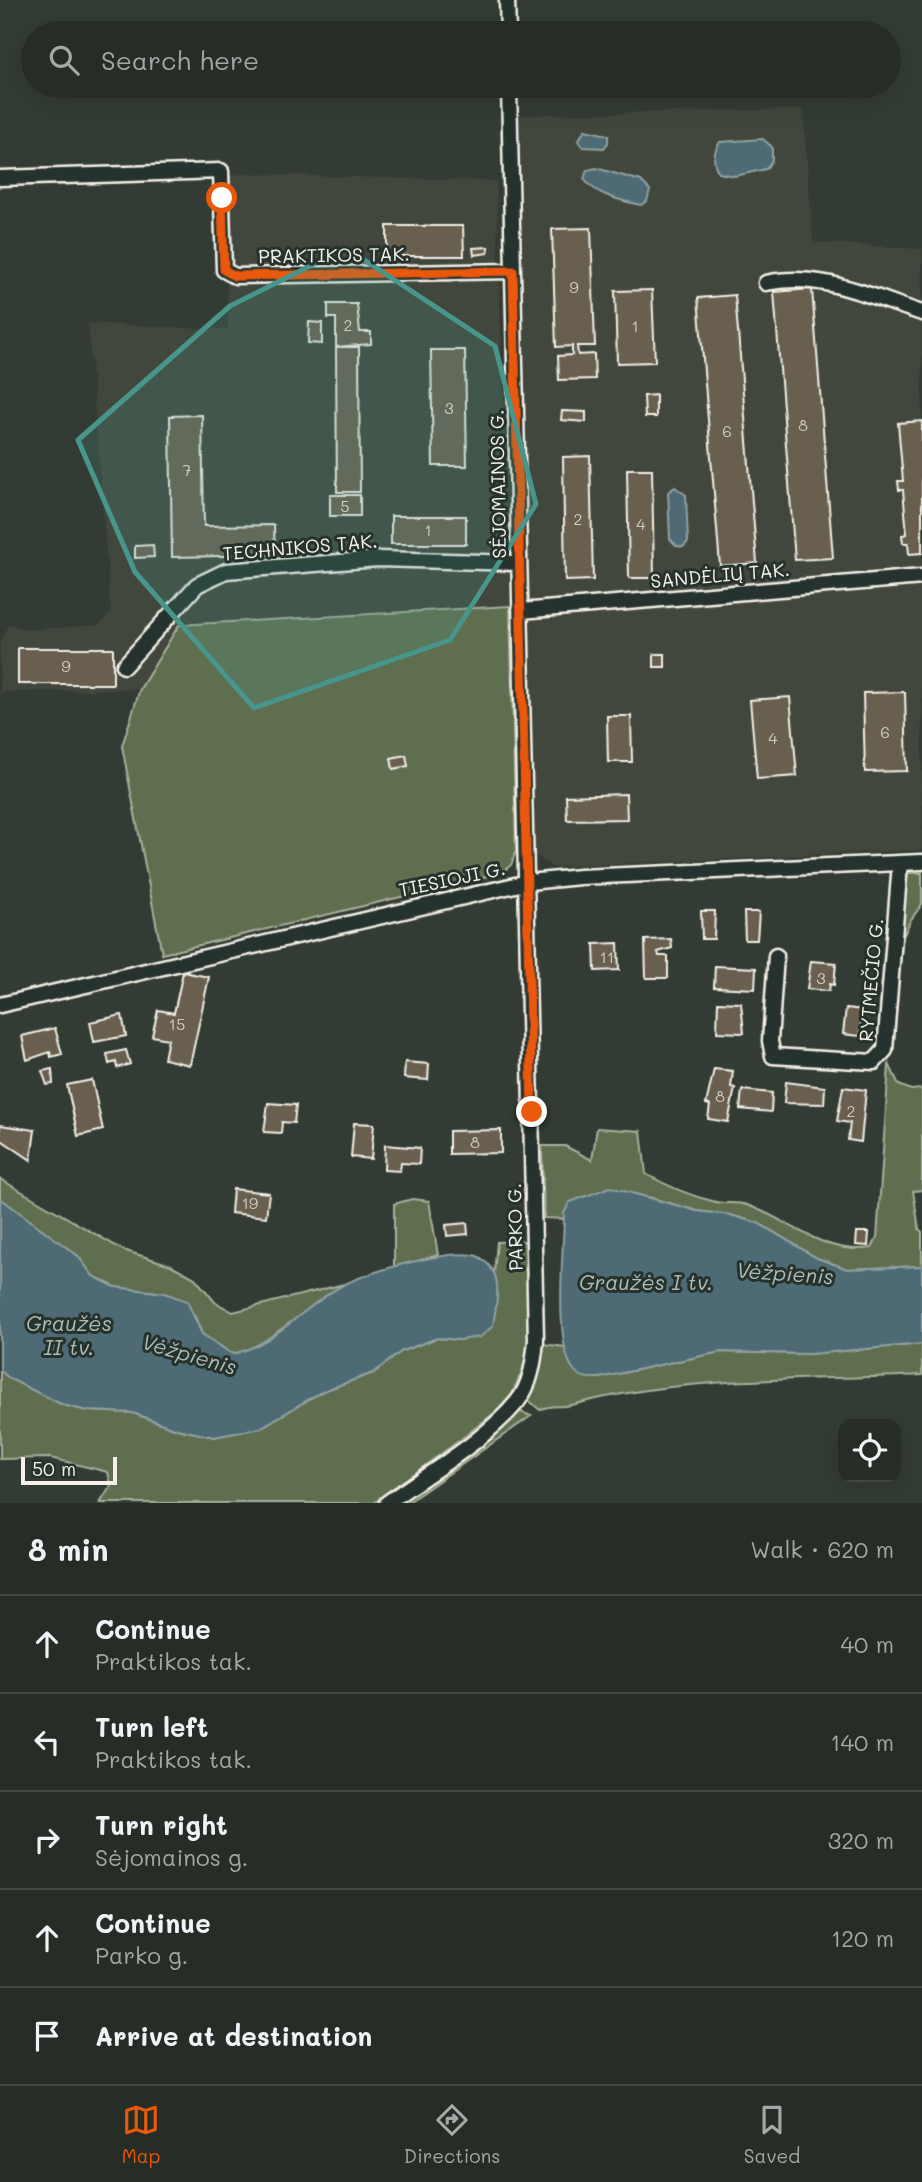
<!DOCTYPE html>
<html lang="en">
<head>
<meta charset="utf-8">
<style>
  body { margin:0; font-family:Mali,sans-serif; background:#323933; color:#f1f3f6 }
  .controls { position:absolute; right:21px; bottom:21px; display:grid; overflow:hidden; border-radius:14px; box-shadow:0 7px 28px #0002 }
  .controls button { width:63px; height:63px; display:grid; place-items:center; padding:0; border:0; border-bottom:2px solid #424944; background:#262d27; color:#f1f3f6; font:35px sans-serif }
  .scale { position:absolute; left:21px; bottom:18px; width:96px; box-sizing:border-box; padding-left:7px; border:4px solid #f4f1e8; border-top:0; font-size:19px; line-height:24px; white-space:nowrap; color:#f4f1e8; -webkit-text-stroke:5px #26332d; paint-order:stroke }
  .stop { position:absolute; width:21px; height:21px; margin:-16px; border:5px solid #ea580c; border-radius:50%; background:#fff }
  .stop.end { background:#ea580c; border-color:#fff; box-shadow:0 2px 7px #0008 }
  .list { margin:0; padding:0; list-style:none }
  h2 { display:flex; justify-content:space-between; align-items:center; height:91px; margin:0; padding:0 28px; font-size:30px }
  h2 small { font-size:23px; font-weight:400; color:#a4a8a7 }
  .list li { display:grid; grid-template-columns:46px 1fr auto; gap:21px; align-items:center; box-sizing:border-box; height:98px; padding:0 28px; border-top:2px solid #424944 }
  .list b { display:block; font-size:26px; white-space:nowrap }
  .list p { margin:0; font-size:23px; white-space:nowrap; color:#a4a8a7 }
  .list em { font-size:23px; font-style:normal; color:#a4a8a7 }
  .icon { flex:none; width:38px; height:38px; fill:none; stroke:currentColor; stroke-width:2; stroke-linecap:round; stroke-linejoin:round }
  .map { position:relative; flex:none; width:922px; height:1503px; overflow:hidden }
  .search { position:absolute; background:#262d27; box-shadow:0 7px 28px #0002; left:21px; right:21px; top:21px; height:77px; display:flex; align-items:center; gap:18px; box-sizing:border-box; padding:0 24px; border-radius:38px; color:#a4a8a7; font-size:26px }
  .sheet { height:581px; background:#262d27 }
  nav { display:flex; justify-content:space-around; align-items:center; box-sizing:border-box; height:98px; border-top:2px solid #424944; background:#262d27; font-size:19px; color:#a4a8a7 }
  nav a { display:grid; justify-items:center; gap:4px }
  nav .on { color:#ea580c }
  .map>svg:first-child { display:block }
  .built { fill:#43463c }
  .green { fill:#5e6e50; stroke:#a9b09c; stroke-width:2 }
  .water { fill:#4d6b74; stroke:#90a1a2; stroke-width:2 }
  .building { fill:#675e50; stroke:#f4f1e8; stroke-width:2 }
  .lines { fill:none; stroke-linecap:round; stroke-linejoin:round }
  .minor-casing { stroke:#f4f1e8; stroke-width:19 }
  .minor { stroke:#26332d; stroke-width:14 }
  .route { stroke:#ea580c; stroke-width:9 }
  .marked { fill:#48958c; fill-opacity:0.2; stroke:#48958c; stroke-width:5; stroke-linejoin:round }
  .labels { text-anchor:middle; stroke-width:6; stroke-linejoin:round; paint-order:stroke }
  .number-label { font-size:16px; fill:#d1ccc2 }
  .street-label { font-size:19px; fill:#f4f1e8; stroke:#26332d }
  .water-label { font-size:21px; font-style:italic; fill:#b1bbba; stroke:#26332d }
</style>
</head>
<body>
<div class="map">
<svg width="922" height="1503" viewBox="0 0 922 1503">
  <rect width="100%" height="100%" fill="#333c34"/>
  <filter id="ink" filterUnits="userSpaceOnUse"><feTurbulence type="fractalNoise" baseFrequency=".0143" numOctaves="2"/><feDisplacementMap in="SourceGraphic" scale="14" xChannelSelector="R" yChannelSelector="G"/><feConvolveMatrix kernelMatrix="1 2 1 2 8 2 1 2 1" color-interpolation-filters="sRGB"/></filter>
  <g filter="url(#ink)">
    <path class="built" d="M803,109L813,242L922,249V850L552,867L536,856L533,846L520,115Z
      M243,174L496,181L510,606L179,625L140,689L0,692V642L9,624L28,630L99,625L111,613L88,323L228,330L226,176Z"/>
    <path class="green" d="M510,606L516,851L511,865L501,873L162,954L122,746L140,689L179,625Z
      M908,873H922V904L910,921L897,951L903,879Z
      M889,1064L899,1085L911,1090L922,1089V1190L913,1191L919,1229L922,1232V1266L847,1269L817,1258L758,1223L730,1215L697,1211L648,1197L564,1213V1219L544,1218L542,1146H565L592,1160L597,1128L641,1131L646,1174C669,1187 690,1196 716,1202C726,1204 737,1202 747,1205C790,1220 824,1256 872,1248L877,1238Z
      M0,1179L123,1250L171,1265L195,1278L215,1302L233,1312L344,1284L252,1350L232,1354L202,1334L195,1317L164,1293L115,1287L93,1276L78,1256L0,1199Z
      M412,1199L429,1201L438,1255L394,1268V1204Z
      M526,1241L529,1340L523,1369L512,1394L499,1409L460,1440L374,1503H100L111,1486L108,1472L50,1458L0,1459V1370L10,1379L63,1405L88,1411L133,1413L177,1429L214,1437L260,1428L323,1391L373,1373L402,1351L437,1338L460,1340L497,1293L494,1273L497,1242Z
      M543,1344L565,1347C572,1368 576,1378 599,1378L720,1352L809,1354L922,1344V1375C805,1381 685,1375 571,1405C560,1408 549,1404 540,1410L527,1399L537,1383Z
      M519,1411L531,1416L407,1503H397Z"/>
    <path class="water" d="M585,130L608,135V143L604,148L583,147L578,141Z
      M763,139L772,147V160L766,169L735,176L719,173C712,162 713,153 720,142Z
      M596,168L641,181L650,190L647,201L641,205C622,201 595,195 584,179L587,170Z
      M675,487L686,495L688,542L683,547L677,546L670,539L668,492Z
      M610,1187L697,1211L730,1215L758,1223L817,1258L847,1269L922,1266V1344L809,1354L720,1352L599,1378C589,1378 581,1379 574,1370C553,1345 564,1248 564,1213L570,1202Z
      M0,1198L78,1256L93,1276L115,1287L164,1293L187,1301L202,1334L232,1354C276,1345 305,1304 345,1284C372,1271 444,1250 474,1255C482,1257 491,1266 494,1273C501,1288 495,1310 493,1326L480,1337L460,1340L437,1338L402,1351L373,1373L323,1391L260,1428L214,1437L177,1429L133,1413L88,1411L63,1405L10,1379L0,1370Z"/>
    <path class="building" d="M387,226H463L464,256H387Z
      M591,228L595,346H577L578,355L594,354L595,379L559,380L558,356L572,355V346L556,347L552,229Z
      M488,247V253L474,255L473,248Z
      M812,289L833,558L795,560L774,292Z
      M652,290L655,362L617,363L615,291Z
      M735,295L757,563L720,566L698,298Z
      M328,304H357L360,332H371V344L336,347V318H328Z
      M309,322L322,323V344L308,343Z
      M336,347H359L360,492H337Z
      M431,350H465L467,466H433Z
      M656,395V417H645L644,396Z
      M562,411L586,412V422L561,420Z
      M202,415L204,526L274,525L275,555L172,557L170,416Z
      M922,421V553L909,554L908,543H903L902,535L907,534L903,490H899L898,481H903L898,423Z
      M590,456L593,580L565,581L563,457Z
      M627,469H652L654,578H629Z
      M330,495H360V516H330Z
      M391,516H466V544H391Z
      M153,545L154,557L135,558V546Z
      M18,648H113V684H18Z
      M654,654H665V667H654Z
      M905,692L907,771L865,772L863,693Z
      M790,697L797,776L757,779L750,700Z
      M607,716H631L632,762H608Z
      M406,755L408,766L393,769L391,758Z
      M626,794L627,819L567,820L566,796Z
      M701,911H715L714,939H702Z
      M744,912H759L757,940H745Z
      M671,939L672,948L658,952L659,956H668V978H646L645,940Z
      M618,943L619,970L595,971L594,944Z
      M811,961L836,963L834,985L830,984L829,991L807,989Z
      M715,966L756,968L755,989L714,987Z
      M183,972L209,977L190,1065L164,1059L168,1039L152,1036L158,1010L174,1013Z
      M718,1002L741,1003L744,1033L717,1032Z
      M846,1008L863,1010L860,1036L843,1034Z
      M122,1015L126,1036L94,1042L90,1022Z
      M55,1028L62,1054L51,1057L50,1052L27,1060L22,1036Z
      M126,1050L130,1064L117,1068L116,1062L109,1064L107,1054Z
      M405,1062L429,1064L428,1080L404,1078Z
      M52,1069L53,1084L47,1085L42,1071Z
      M714,1069L733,1071L731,1087L735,1088L728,1122L708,1119L710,1105L706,1104Z
      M92,1080L103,1130L78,1136L67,1085Z
      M786,1082L825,1087L824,1104L784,1103Z
      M843,1087L866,1090L861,1142L848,1140L850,1123L837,1121Z
      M742,1090L772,1093L771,1112L740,1109Z
      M268,1103L296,1105L294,1123L282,1122L281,1133L264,1132Z
      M354,1123L374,1124L371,1159L351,1157Z
      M0,1125L35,1130L31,1160L0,1139Z
      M501,1130V1153L449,1154V1131Z
      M385,1145L420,1148L419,1164L401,1163L400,1171L384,1170Z
      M233,1189L269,1193L266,1217L231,1213Z
      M467,1223L468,1234L447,1236L446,1225Z
      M857,1232H869L868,1246L856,1245Z"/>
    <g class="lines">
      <defs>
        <path id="minor" d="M507,0L508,33
          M0,178L221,171L224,270L235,276L513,271
          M766,283C819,271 872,297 922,313
          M521,611L922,577
          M124,666L197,585L226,571L378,559L519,563
          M776,956L770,1041L773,1056L874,1062L885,1050L900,863
          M0,1005L528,882L580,877L922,862
          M387,1503C428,1473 485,1441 517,1402C531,1385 534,1361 536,1340L509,86"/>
      </defs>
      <use href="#minor" class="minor-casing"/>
      <use href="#minor" class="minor"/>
    </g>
  </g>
  <g class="lines" filter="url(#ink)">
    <path class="route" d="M222,198L224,270L235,276L513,271L532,1112"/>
  </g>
  <path class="marked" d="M346,248L495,346L536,504L450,640L254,708L135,572L78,440L230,306Z"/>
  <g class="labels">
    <g class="number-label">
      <text x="574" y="293">9</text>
      <text x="348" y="331">2</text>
      <text x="635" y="332">1</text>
      <text x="449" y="414">3</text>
      <text x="803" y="431">8</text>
      <text x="727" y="437">6</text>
      <text x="187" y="476">7</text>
      <text x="345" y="512">5</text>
      <text x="578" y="525">2</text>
      <text x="641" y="530">4</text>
      <text x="428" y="536">1</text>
      <text x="66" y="672">9</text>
      <text x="885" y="738">6</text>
      <text x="773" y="744">4</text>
      <text x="607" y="963">11</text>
      <text x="821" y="984">3</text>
      <text x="177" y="1030">15</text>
      <text x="720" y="1102">8</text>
      <text x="851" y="1117">2</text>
      <text x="475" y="1148">8</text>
      <text x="250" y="1209">19</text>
    </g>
    <g class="street-label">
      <text transform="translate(334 255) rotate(-1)" y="7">PRAKTIKOS TAK.</text>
      <text transform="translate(498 484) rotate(-91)" y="7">SĖJOMAINOS G.</text>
      <text transform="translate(300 547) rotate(-5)" y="7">TECHNIKOS TAK.</text>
      <text transform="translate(720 575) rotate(-5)" y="7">SANDĖLIŲ TAK.</text>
      <text transform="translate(452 879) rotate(-12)" y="7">TIESIOJI G.</text>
      <text transform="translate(871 980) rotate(-85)" y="7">RYTMEČIO G.</text>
      <text transform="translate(515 1227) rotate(-91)" y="7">PARKO G.</text>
    </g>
    <g class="water-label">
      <text transform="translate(785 1274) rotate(4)" y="7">Vėžpienis</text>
      <text x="646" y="1290">Graužės I tv.</text>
      <text x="69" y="1331">Graužės<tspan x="69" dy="24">II tv.</tspan></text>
      <text transform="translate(189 1355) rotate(16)" y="7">Vėžpienis</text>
    </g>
  </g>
</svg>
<div class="controls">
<button><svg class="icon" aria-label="locate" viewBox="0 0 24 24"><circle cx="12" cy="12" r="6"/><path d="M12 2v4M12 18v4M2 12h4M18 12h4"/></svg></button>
</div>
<div class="scale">50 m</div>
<div class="stop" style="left:222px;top:198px"></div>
<div class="stop end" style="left:532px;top:1112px"></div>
<div class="search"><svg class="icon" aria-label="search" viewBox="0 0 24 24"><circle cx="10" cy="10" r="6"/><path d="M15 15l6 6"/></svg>Search here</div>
</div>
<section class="sheet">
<h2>8 min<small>Walk · 620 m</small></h2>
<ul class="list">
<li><svg class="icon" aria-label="ahead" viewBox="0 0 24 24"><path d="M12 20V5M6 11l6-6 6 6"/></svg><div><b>Continue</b><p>Praktikos tak.</p></div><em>40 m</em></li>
<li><svg class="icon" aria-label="left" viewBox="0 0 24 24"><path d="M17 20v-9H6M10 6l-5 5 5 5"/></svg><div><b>Turn left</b><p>Praktikos tak.</p></div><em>140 m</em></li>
<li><svg class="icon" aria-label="right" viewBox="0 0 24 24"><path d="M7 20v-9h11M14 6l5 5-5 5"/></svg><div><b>Turn right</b><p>Sėjomainos g.</p></div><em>320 m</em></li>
<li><svg class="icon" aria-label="ahead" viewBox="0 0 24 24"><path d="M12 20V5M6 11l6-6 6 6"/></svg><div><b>Continue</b><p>Parko g.</p></div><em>120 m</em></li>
<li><svg class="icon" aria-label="arrive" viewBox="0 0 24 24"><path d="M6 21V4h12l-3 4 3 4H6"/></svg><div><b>Arrive at destination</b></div></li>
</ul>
</section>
<nav>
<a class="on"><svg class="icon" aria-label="map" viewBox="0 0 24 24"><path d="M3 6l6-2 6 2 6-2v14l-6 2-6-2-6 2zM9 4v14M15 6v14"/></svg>Map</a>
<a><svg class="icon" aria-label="directions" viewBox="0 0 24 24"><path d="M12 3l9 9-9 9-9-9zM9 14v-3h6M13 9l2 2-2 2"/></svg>Directions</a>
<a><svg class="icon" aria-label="saved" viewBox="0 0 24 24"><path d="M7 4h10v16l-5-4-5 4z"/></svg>Saved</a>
</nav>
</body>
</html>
